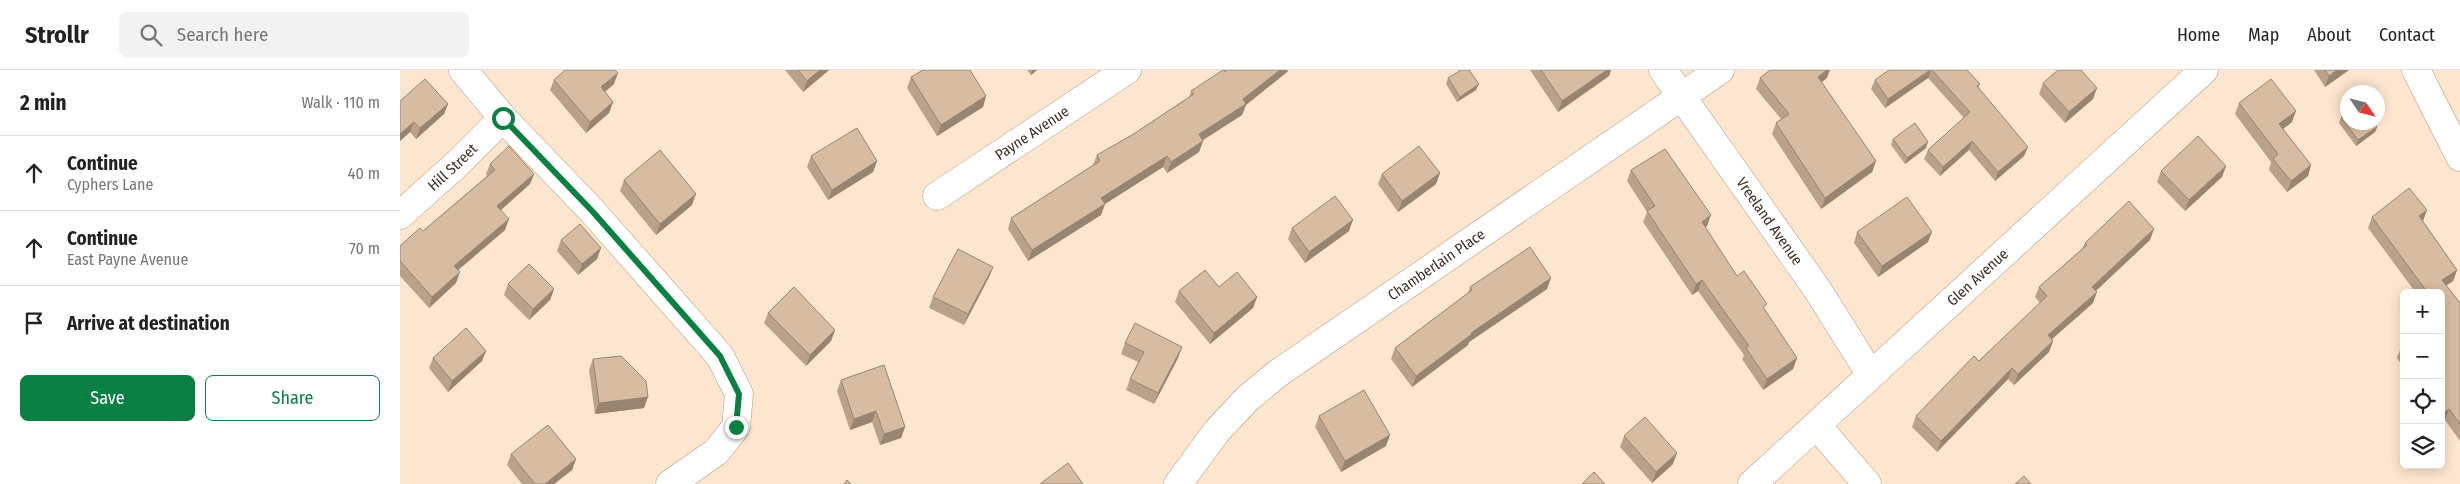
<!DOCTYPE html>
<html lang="en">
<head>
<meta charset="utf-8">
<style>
  body { margin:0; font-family:"Fira Sans Condensed",sans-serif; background:#f2f2f2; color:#222 }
  .controls { position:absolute; right:15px; bottom:15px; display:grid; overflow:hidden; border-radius:8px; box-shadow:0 2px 12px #0003 }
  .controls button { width:45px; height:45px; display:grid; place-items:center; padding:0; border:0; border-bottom:1px solid #e0e0e0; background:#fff; color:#222; font:25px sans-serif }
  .compass { position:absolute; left:1940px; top:15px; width:45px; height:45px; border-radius:50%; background:#fff; box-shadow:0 2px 12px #0003; rotate:125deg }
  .stop { position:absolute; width:15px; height:15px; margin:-11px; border:4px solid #0b8043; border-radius:50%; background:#fff }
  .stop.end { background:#0b8043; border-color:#fff; box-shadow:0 1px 5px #0008 }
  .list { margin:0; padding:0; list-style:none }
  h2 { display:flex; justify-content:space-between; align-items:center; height:65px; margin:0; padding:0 20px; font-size:21px }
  h2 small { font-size:16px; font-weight:400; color:#767676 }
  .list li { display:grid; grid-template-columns:32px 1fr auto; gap:15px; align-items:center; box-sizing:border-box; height:75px; padding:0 20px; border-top:1px solid #e0e0e0 }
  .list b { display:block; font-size:19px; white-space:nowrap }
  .list p { margin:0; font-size:16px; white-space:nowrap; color:#767676 }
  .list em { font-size:16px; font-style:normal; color:#767676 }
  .actions { display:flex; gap:10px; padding:15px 20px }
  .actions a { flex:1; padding:11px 0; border:1px solid #0b8043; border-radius:8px; text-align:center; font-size:18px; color:#0b8043 }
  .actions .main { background:#0b8043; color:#fff }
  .icon { flex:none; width:28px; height:28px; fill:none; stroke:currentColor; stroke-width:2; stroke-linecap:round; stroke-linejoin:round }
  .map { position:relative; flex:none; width:2060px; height:414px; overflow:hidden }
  header { display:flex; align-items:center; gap:30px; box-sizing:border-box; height:70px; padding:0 25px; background:#fff; border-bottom:1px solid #e0e0e0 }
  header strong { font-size:24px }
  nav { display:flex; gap:28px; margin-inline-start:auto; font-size:18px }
  .search { width:350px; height:45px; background:#f2f2f2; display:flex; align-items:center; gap:12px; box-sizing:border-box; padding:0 18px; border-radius:8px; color:#767676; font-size:19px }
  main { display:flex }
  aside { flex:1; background:#fff }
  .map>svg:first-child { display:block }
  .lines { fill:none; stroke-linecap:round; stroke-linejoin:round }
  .minor-casing { stroke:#b0967c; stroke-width:29 }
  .minor { stroke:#fff; stroke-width:28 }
  .wall { fill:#baa28a }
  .shaded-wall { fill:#978471 }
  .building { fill:#d8bca1; stroke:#978471 }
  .route { stroke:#0b8043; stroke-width:6 }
  .labels { text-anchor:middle; stroke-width:4; stroke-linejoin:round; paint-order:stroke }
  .street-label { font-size:15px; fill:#3a2f24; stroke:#fdf7f1 }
</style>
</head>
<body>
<header>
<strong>Strollr</strong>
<div class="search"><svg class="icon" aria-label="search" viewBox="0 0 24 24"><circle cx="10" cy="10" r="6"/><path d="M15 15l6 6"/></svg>Search here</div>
<nav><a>Home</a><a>Map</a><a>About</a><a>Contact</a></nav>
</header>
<main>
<aside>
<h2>2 min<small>Walk · 110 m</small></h2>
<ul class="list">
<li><svg class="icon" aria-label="ahead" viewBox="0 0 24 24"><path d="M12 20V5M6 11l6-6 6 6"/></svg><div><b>Continue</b><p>Cyphers Lane</p></div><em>40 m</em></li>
<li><svg class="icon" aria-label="ahead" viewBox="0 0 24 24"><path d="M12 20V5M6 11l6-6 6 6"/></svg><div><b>Continue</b><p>East Payne Avenue</p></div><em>70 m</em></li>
<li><svg class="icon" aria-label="arrive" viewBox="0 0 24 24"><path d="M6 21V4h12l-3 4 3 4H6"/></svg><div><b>Arrive at destination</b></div></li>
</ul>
<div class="actions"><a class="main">Save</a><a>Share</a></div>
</aside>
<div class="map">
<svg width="2060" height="414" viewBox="0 0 2060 414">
  <rect width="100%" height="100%" fill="#fde6d0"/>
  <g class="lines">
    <defs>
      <g id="minor">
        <path d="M63,0L103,48L193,142L320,286L339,324L336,357L316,382L270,414"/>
        <path id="s1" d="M1263,0L1417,219L1471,305"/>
        <path d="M2016,0L2060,87"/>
        <path id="s2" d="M537,126L727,0"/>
        <path id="s3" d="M0,145L57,94L103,48"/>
        <path d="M1417,356L1467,414"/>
        <path id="s4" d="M778,414L817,361L847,329L877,304L1320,0"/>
        <path id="s5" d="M1352,414L1804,0"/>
      </g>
    </defs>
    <use href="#minor" class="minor-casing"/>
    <use href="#minor" class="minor"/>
  </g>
  <path class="wall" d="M385,0H429L403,22Z
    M627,0H637L631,5Z
    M827,0H888L887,2L846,35L842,45L803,70V71L799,82L767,103L763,97L705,134L701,145L628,191L608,159L611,148L693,95L697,85L732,65L789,27L791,21Z
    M1130,0H1211L1209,6L1158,42Z
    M1489,0H1567L1580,14L1578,18L1624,86L1595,111L1569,80L1540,106L1524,89L1528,80L1564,48L1528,8L1485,38L1471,19L1475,10Z
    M1914,0H1949L1925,17Z
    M511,7L586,26L583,37L537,66L507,18Z
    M1048,8L1076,20L1057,32L1046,14Z
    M1360,8H1427L1421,12L1476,91L1472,102L1421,139L1372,64L1376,53L1381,49L1356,19Z
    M154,10L214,14L205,22L213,32L209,43L186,63L150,20Z
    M1643,13L1693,29L1665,53L1639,24Z
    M0,31L48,34L44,44L16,69L10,62L0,71Z
    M1839,33L1892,52L1883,59L1911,95L1908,106L1887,122L1869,100L1871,92L1835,44Z
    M1941,47L1977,57L1975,62L1956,76L1939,53Z
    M1493,69L1526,78L1505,94L1491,75Z
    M411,86L477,91L473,102L428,130L407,97Z
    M90,94L134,104L130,114L101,140L105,160L58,200L56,213L29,238L0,206V176L23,161L87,106L86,104Z
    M1826,96L1822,107L1785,141L1757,112L1761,101Z
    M1231,100L1307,156L1305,157L1337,206L1365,240L1397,288L1393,299L1363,320L1342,289L1344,285L1298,221L1292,225L1243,152L1247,142L1227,111Z
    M1040,103L1036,114L998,142L978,114L982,104Z
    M224,110L292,135L256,165L220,121Z
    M1972,147L2023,151L2057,200L2053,211L2046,215L2060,233V371L2045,350L2041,353V223H2016L1968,158Z
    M892,158L949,161L905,193L888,169Z
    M1457,162L1528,172L1478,207L1454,173Z
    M161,170L197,189L178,205L157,181Z
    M1750,170L1696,221L1693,233L1652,269L1653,271L1649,282L1614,315L1608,309L1537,382L1512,357L1516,346L1579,291L1640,233L1635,227L1639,217L1682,179L1685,173Z
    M593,197L589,207L564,255L529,238L533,227Z
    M108,214L154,219L150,230L129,250L104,225Z
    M819,217L857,227L853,238L810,274L775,232L779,221Z
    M1070,217L1147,219L1069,272L1068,275L1012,317L991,289L995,278L1068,223Z
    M368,243L435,260L431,271L406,296L364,253Z
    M725,273L778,288L754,334L726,320L730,309L738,292L721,284Z
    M2004,275V298L1997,288L2001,277Z
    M86,281L82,291L48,322L29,298L33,288Z
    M193,289L244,338L195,344L189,300Z
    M441,310L505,357L501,368L480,375L472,352L450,360L437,321Z
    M919,346L986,376L941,402L915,357Z
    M1224,366L1273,394L1252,413L1220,377Z
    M111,384L176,389L172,400L154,414H122L107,395Z"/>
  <path class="shaded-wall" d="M420,0H429L403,22L407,11Z
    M632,0H637L631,5Z
    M880,0H888L887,2L846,35L842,45L795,75L799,64Z
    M1207,0H1211L1209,6L1158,42L1162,31Z
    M1427,0H1430L1427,8L1414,18L1418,7Z
    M1531,0L1528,8L1485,38L1488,29Z
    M1937,0H1949L1925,17L1929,6Z
    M218,3L214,14L197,28L201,17Z
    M1079,14L1076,20L1057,32L1060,27Z
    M1697,18L1693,29L1665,53L1669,42Z
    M586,26L583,37L537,66L541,55Z
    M213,32L209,43L186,63L190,52Z
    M48,34L44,44L16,69L20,58Z
    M1896,41L1892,52L1875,65L1879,54Z
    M14,52L10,62L0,71V64Z
    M1977,57L1975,62L1956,76L1958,70Z
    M803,71L799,82L767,103L771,92Z
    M1572,71L1569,80L1540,106L1543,97Z
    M1528,72L1526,78L1505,94L1507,88Z
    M1628,77L1624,86L1595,111L1598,102Z
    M767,86L763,97L705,134L701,145L628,191L632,180L701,128Z
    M477,91L473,102L428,130L432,120Z
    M1476,91L1472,102L1421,139L1425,128Z
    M1911,95L1908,106L1887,122L1891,111Z
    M1826,96L1822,107L1785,141L1789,130Z
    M1040,103L1036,114L998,142L1002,131Z
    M134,104L130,114L93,147L97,136Z
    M296,124L292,135L256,165L260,154Z
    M2027,140L2023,151L2019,146Z
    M1311,145L1307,156L1298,163L1302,152Z
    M109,149L105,160L50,207L54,196Z
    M953,150L949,161L905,193L909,182Z
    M1754,159L1750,170L1688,228L1692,217Z
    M1532,162L1528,172L1478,207L1482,196Z
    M201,178L197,189L178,205L182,194Z
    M593,197L589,207L564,255L568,244Z
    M2057,200L2053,211L2038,221L2042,210Z
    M60,202L56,213L29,238L32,227Z
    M1151,208L1147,219L1069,272L1068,275L1012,317L1016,306L1071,263Z
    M1302,210L1298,221L1292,225L1296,214Z
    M154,219L150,230L129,250L133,239Z
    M1697,222L1693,233L1644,276L1648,265Z
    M857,227L853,238L810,274L814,263Z
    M435,260L431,271L406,296L410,285Z
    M1653,271L1649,282L1614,315L1618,304Z
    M782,277L778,288L754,334L758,323Z
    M86,281L82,291L48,322L52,311Z
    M1397,288L1393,299L1363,320L1367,309Z
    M1612,298L1608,309L1537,382L1541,371Z
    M248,327L244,338L195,344L199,333Z
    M2049,339L2045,350L2041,353L2044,343Z
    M476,341L472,352L450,360L454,349Z
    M505,357L501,368L480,375L484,364Z
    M990,365L986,376L941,402L945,391Z
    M1277,383L1273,394L1252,413L1256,402Z
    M176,389L172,400L154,414H145Z"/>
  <path class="building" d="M165,0H215L218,3L201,17L213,32L190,52L154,10Z
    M398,0H420L407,11Z
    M523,0H570L586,26L541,55L511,7Z
    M823,0H825V2L827,0H880L843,29L846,34L799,64L803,71L771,92L767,86L701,128L705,134L632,180L611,148L700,91L697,85L732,65L794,24L791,21Z
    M1061,0H1069L1079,14L1060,27L1048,8Z
    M1141,0H1207L1162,31Z
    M1370,0H1427L1418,7L1476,91L1425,128L1376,53L1389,44L1360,8Z
    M1489,0H1530L1488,29L1475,10Z
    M1532,0H1567L1580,14L1577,16L1628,77L1598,102L1572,71L1543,97L1528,80L1570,42Z
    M1658,0H1681L1697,18L1669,42L1643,13Z
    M1925,0H1937L1929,6Z
    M25,9L48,34L20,58L14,52L0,64V31Z
    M1871,9L1896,41L1879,54L1911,95L1891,111L1873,89L1878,84L1839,33Z
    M1948,43V52H1974L1977,57L1958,70L1941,47Z
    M1515,53L1528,72L1507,88L1493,69Z
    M457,58L477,91L432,120L411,86Z
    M1798,66L1826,96L1789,130L1761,101Z
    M109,76L134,104L97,136L109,149L54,196L60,202L32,227L0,191V176L20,158L23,161L95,100L90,94Z
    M1019,76L1040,103L1002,131L982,104Z
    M1265,79L1311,145L1302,152L1337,206L1344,201L1367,234L1363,237L1397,288L1367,309L1346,278L1349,276L1302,210L1296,214L1247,141L1255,136L1231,100Z
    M260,80L296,124L260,154L224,110Z
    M2009,118L2027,140L2019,146L2057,200L2042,210L2060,233V354L2049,339L2044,343L2041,339V247L2044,245L2041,241V223H2028L1972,147Z
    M935,126L953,150L909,182L892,158Z
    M1507,127L1532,162L1482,196L1457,162Z
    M1729,131L1754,159L1692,217L1697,222L1648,265L1653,271L1618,304L1612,298L1541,371L1516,346L1574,286L1579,291L1647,226L1639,217L1687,175L1685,173Z
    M180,154L201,178L182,194L161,170Z
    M1130,177L1151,208L1071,263L1072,264L1016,306L995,278L1072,220L1070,217Z
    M558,179L593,197L568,244L533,227Z
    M129,194L154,219L133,239L108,214Z
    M805,200L819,217L837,202L857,227L814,263L779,221Z
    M394,217L435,260L410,285L368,243Z
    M735,253L782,277L758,323L730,309L744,282L725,273Z
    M66,258L86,281L52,311L33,288Z
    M2004,275V281L2001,277Z
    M221,286L246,311L248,327L199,333L193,289Z
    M484,295L505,357L484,364L476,341L454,349L441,310Z
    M964,320L990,365L945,391L919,346Z
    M1245,347L1277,383L1256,402L1224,366Z
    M148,355L176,389L145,414H135L111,384Z
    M668,393L683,414H640Z
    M1194,402L1205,414H1182Z
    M1624,406L1631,414H1615Z
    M447,410L451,414H444Z"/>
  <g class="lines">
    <path class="route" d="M103,48L193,142L320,286L339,324L336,357"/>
  </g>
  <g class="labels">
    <g class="street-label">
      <text dy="5" stroke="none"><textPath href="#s2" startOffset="114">Payne Avenue</textPath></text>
      <text dy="5" stroke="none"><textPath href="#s3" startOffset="71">Hill Street</textPath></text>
      <text dy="5" stroke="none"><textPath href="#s1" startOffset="185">Vreeland Avenue</textPath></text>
      <text dy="5" stroke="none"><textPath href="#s4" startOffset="342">Chamberlain Place</textPath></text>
      <text dy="5" stroke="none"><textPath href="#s5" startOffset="306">Glen Avenue</textPath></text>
    </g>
  </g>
</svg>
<div class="controls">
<button>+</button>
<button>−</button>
<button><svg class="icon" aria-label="locate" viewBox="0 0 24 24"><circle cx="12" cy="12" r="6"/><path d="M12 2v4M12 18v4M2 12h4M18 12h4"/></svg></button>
<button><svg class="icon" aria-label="layers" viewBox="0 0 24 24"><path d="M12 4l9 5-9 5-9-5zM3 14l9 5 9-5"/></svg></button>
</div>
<svg class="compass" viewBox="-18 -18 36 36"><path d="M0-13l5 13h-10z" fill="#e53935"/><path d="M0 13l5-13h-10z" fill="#767676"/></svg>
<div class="stop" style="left:103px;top:48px"></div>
<div class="stop end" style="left:336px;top:357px"></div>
</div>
</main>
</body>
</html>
